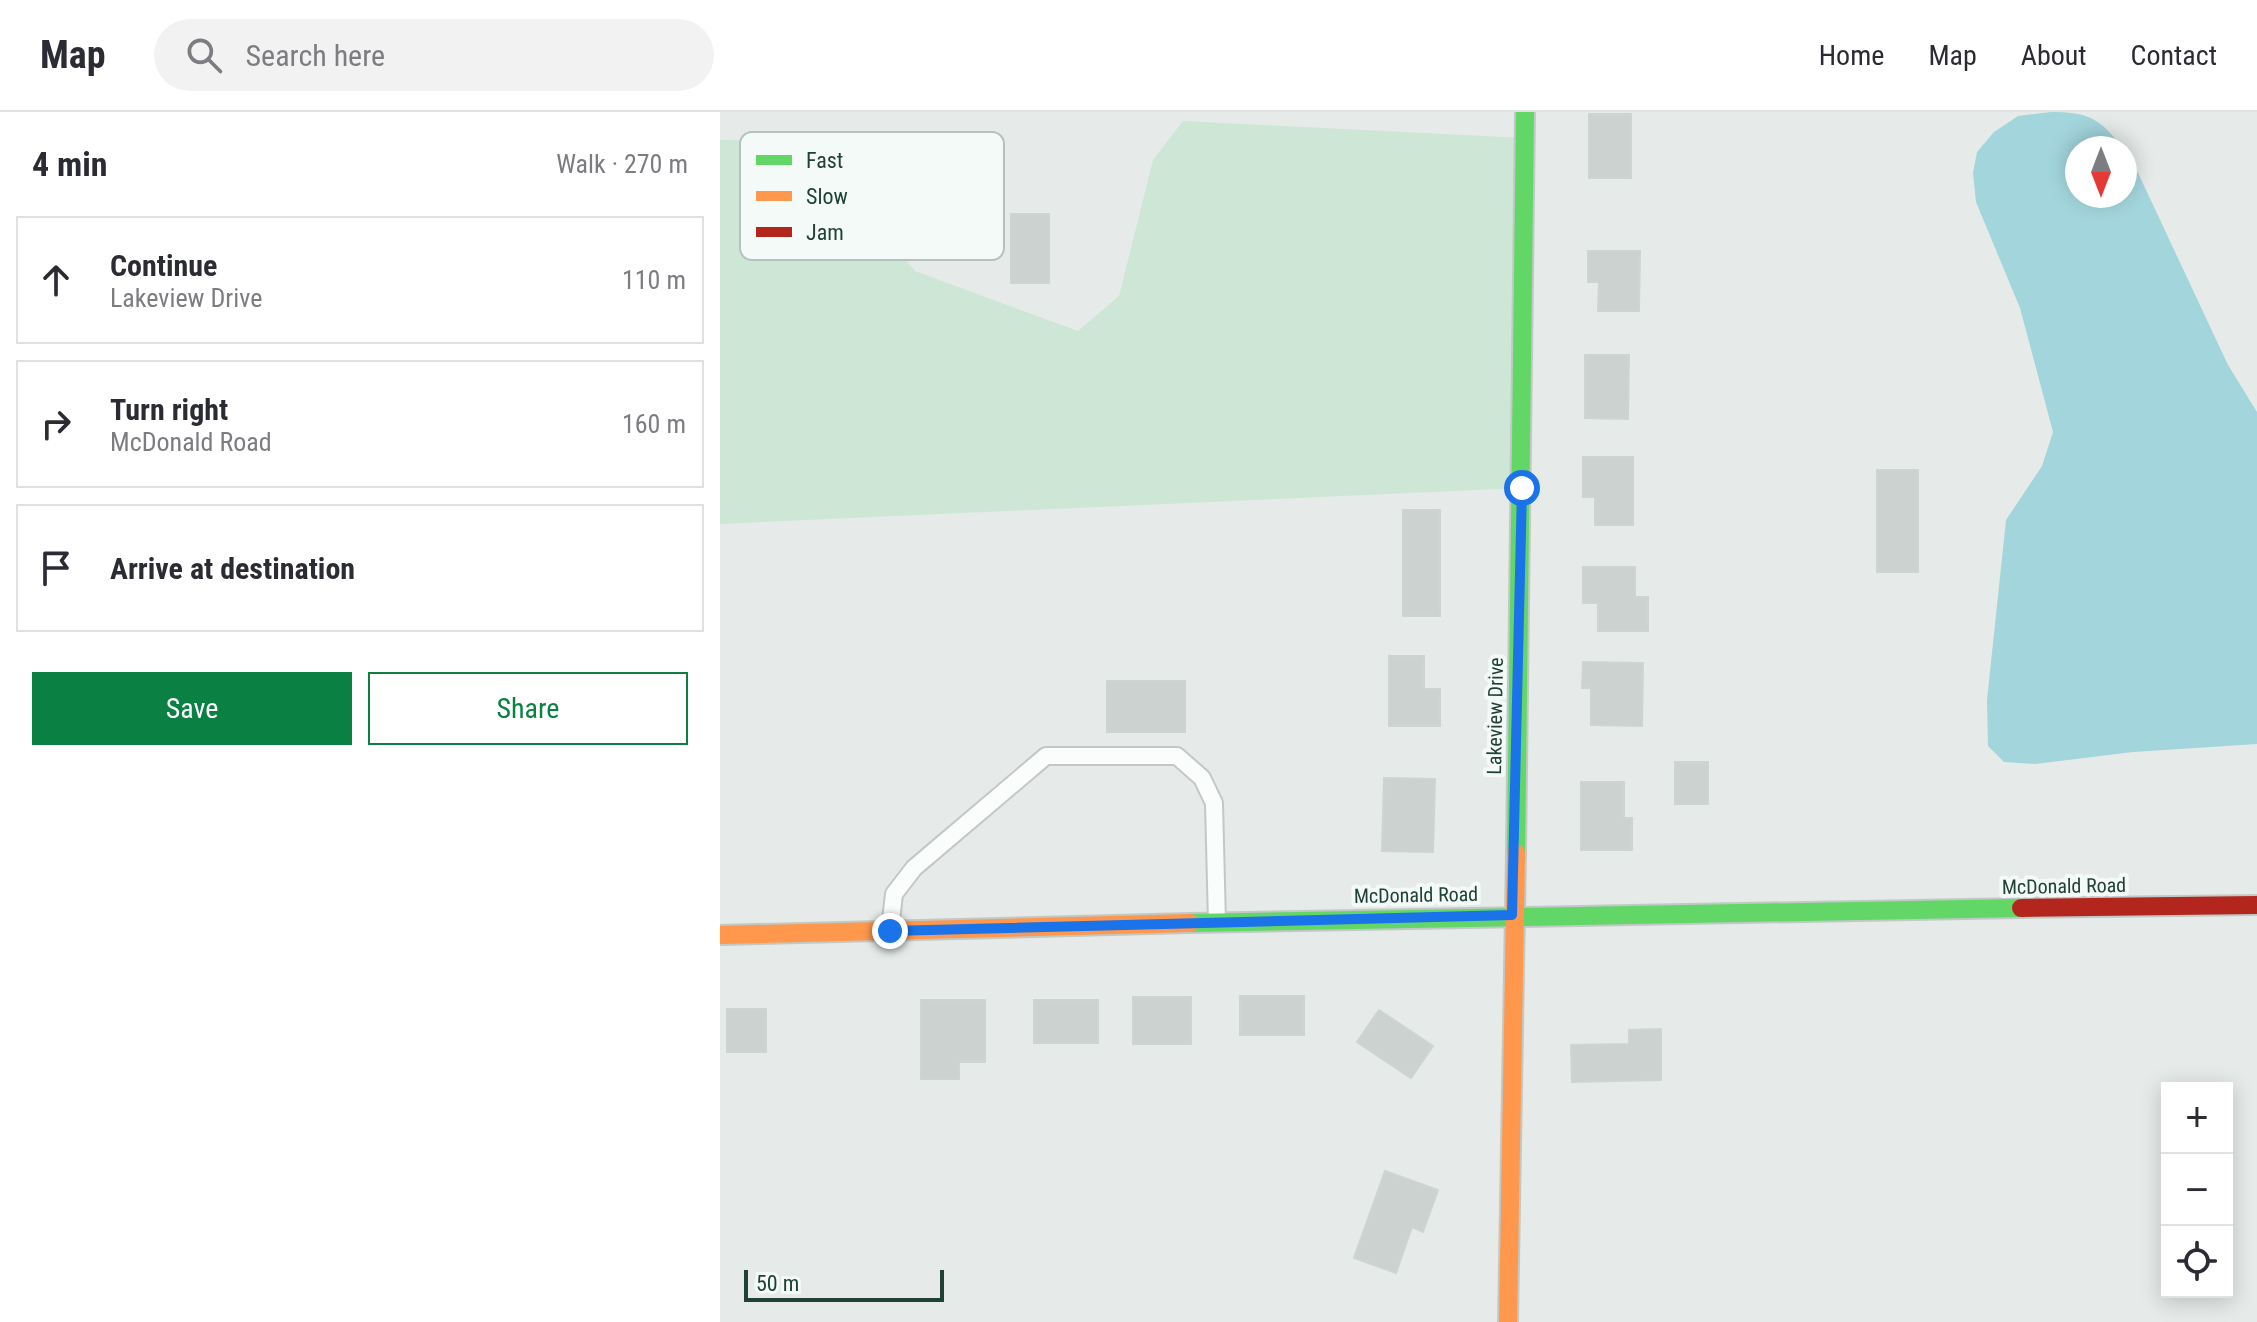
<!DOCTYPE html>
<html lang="en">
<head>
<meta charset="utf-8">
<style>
  body { margin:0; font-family:"Roboto Condensed",sans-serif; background:#f2f2f3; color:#2b2b33 }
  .controls { position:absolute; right:24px; bottom:24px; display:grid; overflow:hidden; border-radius:0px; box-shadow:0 4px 20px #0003 }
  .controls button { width:72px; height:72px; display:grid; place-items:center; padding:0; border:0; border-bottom:2px solid #e1e1e2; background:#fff; color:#2b2b33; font:40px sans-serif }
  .compass { position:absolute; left:1345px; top:24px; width:72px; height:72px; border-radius:50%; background:#fff; box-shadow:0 4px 20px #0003; rotate:180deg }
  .scale { position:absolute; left:24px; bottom:20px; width:200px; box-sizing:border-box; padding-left:8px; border:4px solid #204138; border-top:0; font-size:22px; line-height:28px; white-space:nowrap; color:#204138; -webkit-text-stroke:6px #f4faf7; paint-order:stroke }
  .stop { position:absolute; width:24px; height:24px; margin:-18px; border:6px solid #1a73e8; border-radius:50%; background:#fff }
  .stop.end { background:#1a73e8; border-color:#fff; box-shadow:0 2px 8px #0008 }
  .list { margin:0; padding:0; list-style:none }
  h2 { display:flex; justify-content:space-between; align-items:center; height:104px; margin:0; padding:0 32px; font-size:34px }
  h2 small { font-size:26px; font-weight:400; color:#7c7c81 }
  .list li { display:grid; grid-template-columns:52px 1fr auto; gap:24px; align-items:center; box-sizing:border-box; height:128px; margin:0 16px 16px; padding:0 16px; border:2px solid #e1e1e2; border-radius:0px }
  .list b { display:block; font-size:30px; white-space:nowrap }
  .list p { margin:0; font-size:26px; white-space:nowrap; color:#7c7c81 }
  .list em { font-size:26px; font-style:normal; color:#7c7c81 }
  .actions { display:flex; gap:16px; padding:24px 32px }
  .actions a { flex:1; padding:18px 0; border:2px solid #0b8043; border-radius:0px; text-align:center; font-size:28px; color:#0b8043 }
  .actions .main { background:#0b8043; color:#fff }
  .icon { flex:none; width:44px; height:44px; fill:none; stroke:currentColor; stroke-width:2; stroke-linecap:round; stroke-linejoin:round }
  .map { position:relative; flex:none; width:1537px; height:1210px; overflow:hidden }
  header { display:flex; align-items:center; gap:48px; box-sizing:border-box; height:112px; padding:0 40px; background:#fff; border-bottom:2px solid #e1e1e2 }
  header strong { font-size:38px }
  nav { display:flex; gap:44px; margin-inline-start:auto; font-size:28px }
  .search { width:560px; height:72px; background:#f2f2f3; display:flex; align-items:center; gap:20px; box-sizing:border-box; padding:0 28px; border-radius:44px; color:#7c7c81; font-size:30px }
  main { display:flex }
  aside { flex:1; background:#fff }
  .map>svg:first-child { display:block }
  .green { fill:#cee6d5 }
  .water { fill:#a3d5dd }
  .building { fill:#ccd2d0; stroke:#ced4d2; stroke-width:2 }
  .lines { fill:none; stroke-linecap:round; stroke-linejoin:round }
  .lane-casing { stroke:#c3c8c6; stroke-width:20 }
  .fast-casing { stroke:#c1c9c6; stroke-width:22 }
  .slow-casing { stroke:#c1c9c6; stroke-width:22 }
  .jam-casing { stroke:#c1c9c6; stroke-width:22 }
  .lane { stroke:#fbfcfc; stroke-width:16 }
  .fast { stroke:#63d668; stroke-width:18 }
  .slow { stroke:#ff974d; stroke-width:18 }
  .jam { stroke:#b3261e; stroke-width:18 }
  .route { stroke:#1a73e8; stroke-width:10 }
  .labels { text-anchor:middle; stroke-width:8; stroke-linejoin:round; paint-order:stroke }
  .street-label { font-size:20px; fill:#204138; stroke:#f4faf7 }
  .key { fill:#f4faf7; stroke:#b4c2be; stroke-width:2 }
  .key-label { font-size:22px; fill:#204138 }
</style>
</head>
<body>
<header>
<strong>Map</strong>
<div class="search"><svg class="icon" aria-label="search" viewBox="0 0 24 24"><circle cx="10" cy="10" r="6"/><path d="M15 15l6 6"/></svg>Search here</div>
<nav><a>Home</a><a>Map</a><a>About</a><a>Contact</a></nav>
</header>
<main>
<aside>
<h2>4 min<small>Walk · 270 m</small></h2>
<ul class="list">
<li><svg class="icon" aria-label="ahead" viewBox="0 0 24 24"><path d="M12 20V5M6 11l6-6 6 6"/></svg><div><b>Continue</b><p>Lakeview Drive</p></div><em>110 m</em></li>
<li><svg class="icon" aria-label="right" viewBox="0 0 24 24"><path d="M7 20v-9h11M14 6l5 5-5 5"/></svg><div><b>Turn right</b><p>McDonald Road</p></div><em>160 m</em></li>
<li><svg class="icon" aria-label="arrive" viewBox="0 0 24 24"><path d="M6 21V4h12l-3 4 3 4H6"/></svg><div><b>Arrive at destination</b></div></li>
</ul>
<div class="actions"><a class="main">Save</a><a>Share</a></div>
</aside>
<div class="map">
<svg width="1537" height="1210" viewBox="0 0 1537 1210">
  <rect width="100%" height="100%" fill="#e6ebe9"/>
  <path class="green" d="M463,9L804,26L802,376L0,412V28L86,29L195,159L358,219L399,184L433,48Z"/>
  <path class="water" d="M1331,0C1369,0 1379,6 1403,36H1357V84H1405V38L1412,48L1508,253L1537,300V632L1413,640L1315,652L1284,650L1268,634L1267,588L1286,408L1322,354L1333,320L1300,196L1256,90L1253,61L1257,40L1274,20L1298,4Z"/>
  <path class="building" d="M869,2H911V66H869Z
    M291,102H329V171H291Z
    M868,139H920L919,199H878L879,170H868Z
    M865,243H909L908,307L865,306Z
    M863,345H913V413H875V385H863Z
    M1157,358H1198V460H1157Z
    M683,398H720V504H683Z
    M863,455H915V485H928V519H878V491H863Z
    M669,544H704V577H720V614H669Z
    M863,550L923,551L922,614L871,613V576H862Z
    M387,569H465V620H387Z
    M955,650H988V692H955Z
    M664,666L715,667L713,740L662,739Z
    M861,670H904V706H912V738H861Z
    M520,884H584V923H520Z
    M413,885H471V932H413Z
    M201,888H265V950H239V967H201Z
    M314,888H378V931H314Z
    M7,897H46V940H7Z
    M659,898L713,934L691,966L637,930Z
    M941,917V968L852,970L851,933L909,932V918Z
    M665,1059L718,1078L703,1120L692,1115L676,1161L634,1146Z"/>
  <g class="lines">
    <defs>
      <path id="lane" d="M170,817L174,782L194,756L326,644H457L482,666L494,691L497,811"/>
      <path id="fast" d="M796,741L805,0
        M470,811L1301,796"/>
      <path id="slow" d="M0,823L470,811
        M788,1210L796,741"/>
      <path id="jam" d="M1301,796L1537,793"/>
    </defs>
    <use href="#lane" class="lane-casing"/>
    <use href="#fast" class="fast-casing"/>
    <use href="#slow" class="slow-casing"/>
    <use href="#jam" class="jam-casing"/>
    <use href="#lane" class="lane"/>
    <use href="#fast" class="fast"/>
    <use href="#slow" class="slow"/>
    <use href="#jam" class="jam"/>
  </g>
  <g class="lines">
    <path class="route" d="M170,819L792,803L802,376"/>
  </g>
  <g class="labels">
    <g class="street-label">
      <text transform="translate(775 604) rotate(-89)" y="7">Lakeview Drive</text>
      <text transform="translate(1344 774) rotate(-1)" y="7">McDonald Road</text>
      <text transform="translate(696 783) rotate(-1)" y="7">McDonald Road</text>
    </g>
  </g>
  <rect x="20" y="20" width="264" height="128" rx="12" class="key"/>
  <rect x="36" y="43" width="36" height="10" fill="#63d668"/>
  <rect x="36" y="79" width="36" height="10" fill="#ff974d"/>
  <rect x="36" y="115" width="36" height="10" fill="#b3261e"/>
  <g class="key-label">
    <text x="86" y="56">Fast</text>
    <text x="86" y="92">Slow</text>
    <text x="86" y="128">Jam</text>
  </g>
</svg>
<div class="controls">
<button>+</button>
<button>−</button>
<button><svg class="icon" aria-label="locate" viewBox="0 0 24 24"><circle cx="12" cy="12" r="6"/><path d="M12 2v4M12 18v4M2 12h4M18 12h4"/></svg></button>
</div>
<svg class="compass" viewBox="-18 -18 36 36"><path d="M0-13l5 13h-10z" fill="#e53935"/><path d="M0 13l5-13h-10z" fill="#7c7c81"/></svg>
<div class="scale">50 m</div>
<div class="stop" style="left:802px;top:376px"></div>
<div class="stop end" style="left:170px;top:819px"></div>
</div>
</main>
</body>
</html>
